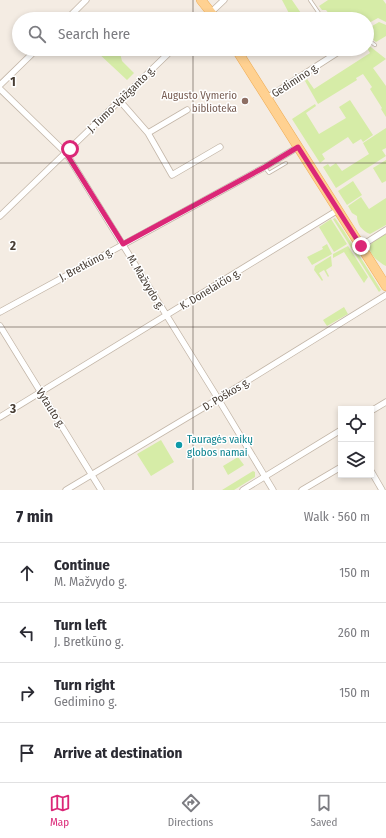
<!DOCTYPE html>
<html lang="en">
<head>
<meta charset="utf-8">
<style>
  body { margin:0; font-family:"Fira Sans Condensed",sans-serif; background:#f7f7f7; color:#2b2b33 }
  .controls { position:absolute; right:12px; bottom:12px; display:grid; overflow:hidden; border-radius:0px; box-shadow:0 2px 6px #0003 }
  .controls button { width:36px; height:36px; display:grid; place-items:center; padding:0; border:0; border-bottom:1px solid #e1e1e2; background:#fff; color:#2b2b33; font:20px sans-serif }
  .stop { position:absolute; width:12px; height:12px; margin:-9px; border:3px solid #db2777; border-radius:50%; background:#fff }
  .stop.end { background:#db2777; border-color:#fff; box-shadow:0 1px 4px #0008 }
  .list { margin:0; padding:0; list-style:none }
  h2 { display:flex; justify-content:space-between; align-items:center; height:52px; margin:0; padding:0 16px; font-size:17px }
  h2 small { font-size:13px; font-weight:400; color:#7c7c81 }
  .list li { display:grid; grid-template-columns:26px 1fr auto; gap:12px; align-items:center; box-sizing:border-box; height:60px; padding:0 16px; border-top:1px solid #e1e1e2 }
  .list b { display:block; font-size:15px; white-space:nowrap }
  .list p { margin:0; font-size:13px; white-space:nowrap; color:#7c7c81 }
  .list em { font-size:13px; font-style:normal; color:#7c7c81 }
  .icon { flex:none; width:22px; height:22px; fill:none; stroke:currentColor; stroke-width:2; stroke-linecap:round; stroke-linejoin:round }
  .map { position:relative; flex:none; width:386px; height:490px; overflow:hidden }
  .search { position:absolute; background:#fff; box-shadow:0 2px 6px #0003; left:12px; right:12px; top:12px; height:44px; display:flex; align-items:center; gap:10px; box-sizing:border-box; padding:0 14px; border-radius:22px; color:#7c7c81; font-size:15px }
  .sheet { height:292px; background:#fff }
  nav { display:flex; justify-content:space-around; align-items:center; box-sizing:border-box; height:56px; border-top:1px solid #e1e1e2; background:#fff; font-size:11px; color:#7c7c81 }
  nav a { display:grid; justify-items:center; gap:2px }
  nav .on { color:#db2777 }
  .map>svg:first-child { display:block }
  .green { fill:#d6eca7 }
  .lines { fill:none; stroke-linecap:round; stroke-linejoin:round }
  .service-casing { stroke:#c3b6a8; stroke-width:4 }
  .minor-casing { stroke:#c3b6a8; stroke-width:7 }
  .primary-casing { stroke:#efad55; stroke-width:10 }
  .service { stroke:#fff; stroke-width:2.5 }
  .minor { stroke:#fff; stroke-width:5.5 }
  .primary { stroke:#ffd191; stroke-width:9 }
  .route { stroke:#db2777; stroke-width:5 }
  .grid { fill:none; stroke:#463c33; stroke-width:1; stroke-opacity:0.55 }
  .education-dot { fill:#8d6e63; stroke:#fff; stroke-width:1.5 }
  .culture-dot { fill:#0f9aa8; stroke:#fff; stroke-width:1.5 }
  .labels { text-anchor:middle; stroke-width:3; stroke-linejoin:round; paint-order:stroke }
  .street-label { font-size:11px; fill:#463c33; stroke:#fff }
  .education-label { font-size:11px; fill:#785e54; stroke:#fff; text-anchor:end }
  .culture-label { font-size:11px; fill:#0d838f; stroke:#fff; text-anchor:start }
  .grid-label { font-size:13px; text-anchor:middle; font-weight:bold; fill:#463c33; stroke:#fff; stroke-width:3; stroke-linejoin:round; paint-order:stroke }
</style>
</head>
<body>
<div class="map">
<svg width="386" height="490" viewBox="0 0 386 490">
  <rect width="100%" height="100%" fill="#f4ece3"/>
  <path class="green" d="M282,0H292L305,19H292Z
    M328,0H383L386,4V22L378,18L367,24V19H333L326,10H322L319,6Z
    M379,22L386,25V36L376,42L367,35V29Z
    M367,44L386,59L373,68L386,86V117L381,109L382,108L370,89L372,87L363,74L356,78L357,80L318,104L305,81L307,79L314,89L370,53L367,48Z
    M100,49H119L122,61L134,73L127,80L97,52Z
    M350,100L373,135L363,142L361,139L353,144L348,137L322,154L325,159L320,163L292,119L315,104L316,106L306,113L319,134L346,118L339,107Z
    M386,128V148L382,150L386,156L336,188L323,167L328,164L330,167L336,163L342,171L369,154L363,143Z
    M386,160V181L382,183L373,168Z
    M353,181L362,195L347,205L338,191Z
    M361,197L369,209L386,198V225L370,234C362,231 357,224 357,216L352,213L348,206Z
    M335,218L344,231L381,290L379,292L333,219Z
    M331,219L347,244L334,252L319,227Z
    M386,234V266C380,263 364,252 372,243C375,239 382,236 386,234Z
    M327,244L332,254L312,265L307,257L323,249L322,247Z
    M348,246L368,277L364,283L344,252L333,258V254Z
    M331,256L332,266L326,270L329,276L328,277L324,270L319,273L323,280L322,281L314,270L315,266Z
    M344,307L348,314L327,326L323,320Z
    M161,440L174,462L151,476L137,454Z
    M238,457L244,465L228,475L223,466Z
    M253,471L255,472V477L234,490H222Z"/>
  <g class="lines">
    <defs>
      <path id="service" d="M310,0L323,19
        M367,39L375,45
        M265,168L269,173L286,163"/>
      <path id="minor" d="M67,19L86,0
        M204,19L224,0
        M0,85L37,49
        M0,89L66,153L214,392L273,490
        M267,98L343,49
        M120,101L148,133L172,175L220,147
        M148,133L187,110
        M0,216L173,49
        M361,246L386,230
        M0,312L265,167L298,147
        M0,326L101,490
        M371,411L386,402
        M0,417L338,210
        M371,471L382,490
        M66,490L218,399L386,295
        M243,490L341,430
        M302,490L341,467"/>
      <path id="primary" d="M201,0L216,19
        M236,49L386,286"/>
    </defs>
    <use href="#service" class="service-casing"/>
    <use href="#minor" class="minor-casing"/>
    <use href="#primary" class="primary-casing"/>
    <use href="#service" class="service"/>
    <use href="#minor" class="minor"/>
    <use href="#primary" class="primary"/>
  </g>
  <g class="lines">
    <path class="route" d="M70,149L66,153L123,244L265,167L298,147L361,246"/>
  </g>
  <path class="grid" d="M193,0V19M193,49V490M0,163H386M0,327H386"/>
  <circle class="education-dot" cx="245" cy="101" r="4"/>
  <circle class="culture-dot" cx="179" cy="445" r="4"/>
  <g class="labels">
    <g class="street-label">
      <text transform="translate(295 80) rotate(-33)" y="4">Gedimino g.</text>
      <text transform="translate(121 99) rotate(-44)" y="4">J. Tumo-Vaižganto g.</text>
      <text transform="translate(86 264) rotate(-28)" y="4">J. Bretkūno g.</text>
      <text transform="translate(146 282) rotate(59)" y="4">M. Mažvydo g.</text>
      <text transform="translate(210 289) rotate(-31)" y="4">K. Donelaičio g.</text>
      <text transform="translate(226 394) rotate(-31)" y="4">D. Poškos g.</text>
      <text transform="translate(51 408) rotate(58)" y="4">Vytauto g.</text>
    </g>
    <g class="education-label">
      <text x="237" y="99">Augusto Vymerio<tspan x="237" dy="13">biblioteka</tspan></text>
    </g>
    <g class="culture-label">
      <text x="187" y="443">Tauragės vaikų<tspan x="187" dy="13">globos namai</tspan></text>
    </g>
  </g>
  <g class="grid-label">
    <text x="13" y="86">1</text>
    <text x="13" y="250">2</text>
    <text x="13" y="413">3</text>
  </g>
</svg>
<div class="controls">
<button><svg class="icon" aria-label="locate" viewBox="0 0 24 24"><circle cx="12" cy="12" r="6"/><path d="M12 2v4M12 18v4M2 12h4M18 12h4"/></svg></button>
<button><svg class="icon" aria-label="layers" viewBox="0 0 24 24"><path d="M12 4l9 5-9 5-9-5zM3 14l9 5 9-5"/></svg></button>
</div>
<div class="stop" style="left:70px;top:149px"></div>
<div class="stop end" style="left:361px;top:246px"></div>
<div class="search"><svg class="icon" aria-label="search" viewBox="0 0 24 24"><circle cx="10" cy="10" r="6"/><path d="M15 15l6 6"/></svg>Search here</div>
</div>
<section class="sheet">
<h2>7 min<small>Walk · 560 m</small></h2>
<ul class="list">
<li><svg class="icon" aria-label="ahead" viewBox="0 0 24 24"><path d="M12 20V5M6 11l6-6 6 6"/></svg><div><b>Continue</b><p>M. Mažvydo g.</p></div><em>150 m</em></li>
<li><svg class="icon" aria-label="left" viewBox="0 0 24 24"><path d="M17 20v-9H6M10 6l-5 5 5 5"/></svg><div><b>Turn left</b><p>J. Bretkūno g.</p></div><em>260 m</em></li>
<li><svg class="icon" aria-label="right" viewBox="0 0 24 24"><path d="M7 20v-9h11M14 6l5 5-5 5"/></svg><div><b>Turn right</b><p>Gedimino g.</p></div><em>150 m</em></li>
<li><svg class="icon" aria-label="arrive" viewBox="0 0 24 24"><path d="M6 21V4h12l-3 4 3 4H6"/></svg><div><b>Arrive at destination</b></div></li>
</ul>
</section>
<nav>
<a class="on"><svg class="icon" aria-label="map" viewBox="0 0 24 24"><path d="M3 6l6-2 6 2 6-2v14l-6 2-6-2-6 2zM9 4v14M15 6v14"/></svg>Map</a>
<a><svg class="icon" aria-label="directions" viewBox="0 0 24 24"><path d="M12 3l9 9-9 9-9-9zM9 14v-3h6M13 9l2 2-2 2"/></svg>Directions</a>
<a><svg class="icon" aria-label="saved" viewBox="0 0 24 24"><path d="M7 4h10v16l-5-4-5 4z"/></svg>Saved</a>
</nav>
</body>
</html>
